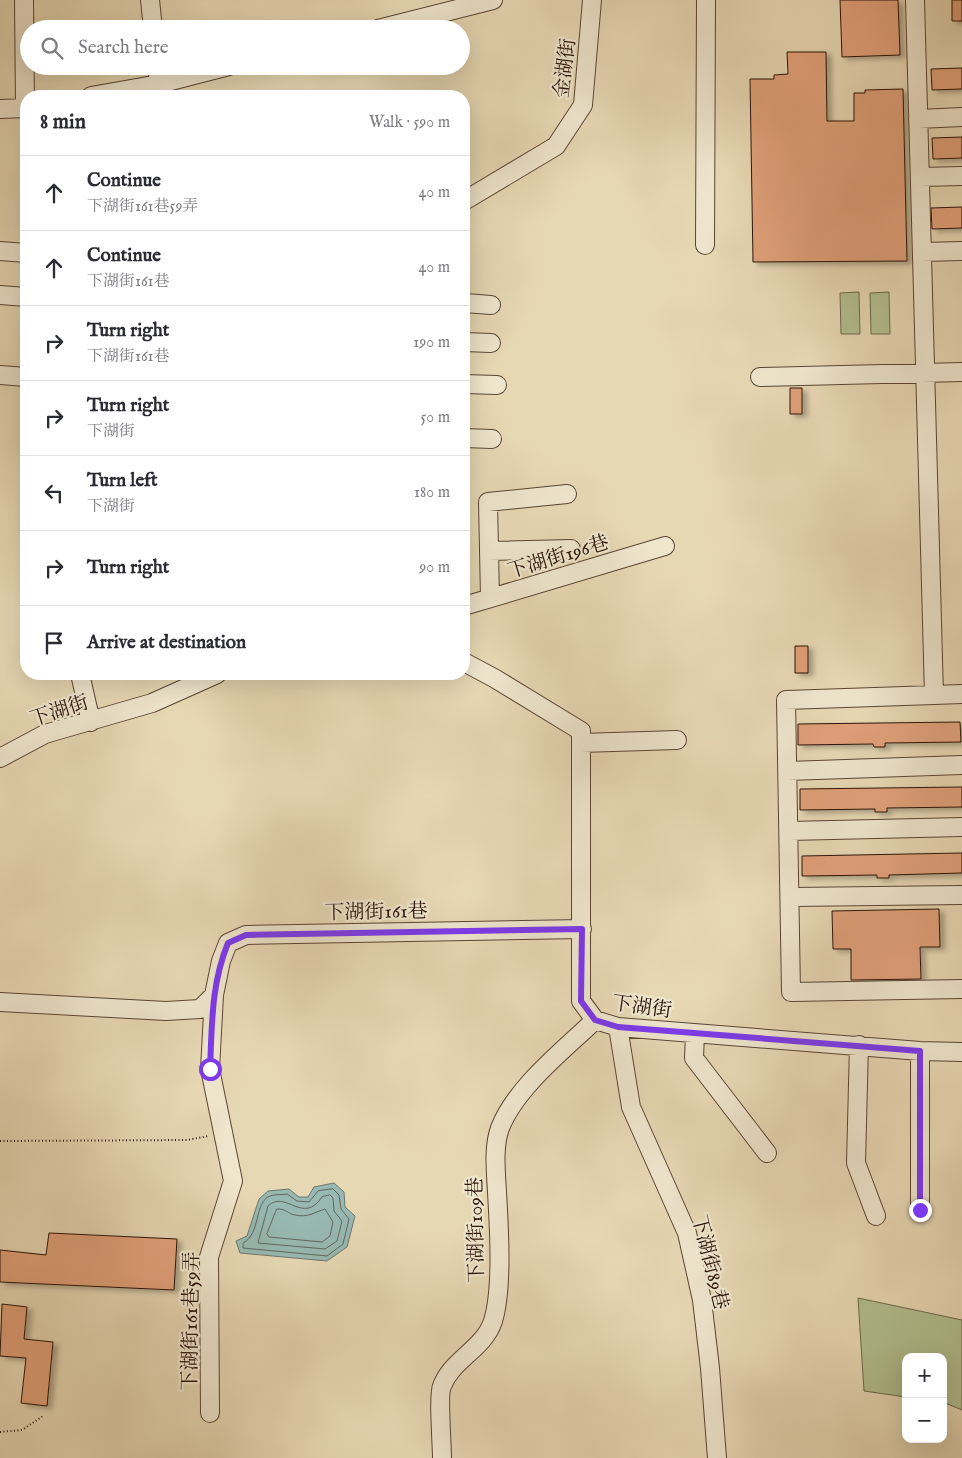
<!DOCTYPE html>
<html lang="en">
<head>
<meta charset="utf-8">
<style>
  body { margin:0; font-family:"IM FELL English","Noto Serif TC",serif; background:#f2f2f3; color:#2b2b33 }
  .controls { position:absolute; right:15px; bottom:15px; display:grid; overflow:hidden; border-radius:10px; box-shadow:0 5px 20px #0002 }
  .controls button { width:45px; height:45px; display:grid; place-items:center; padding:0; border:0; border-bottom:1px solid #e1e1e2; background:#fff; color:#2b2b33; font:25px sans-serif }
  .stop { position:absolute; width:15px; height:15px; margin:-11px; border:4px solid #7c3aed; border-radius:50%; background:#fff }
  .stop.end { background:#7c3aed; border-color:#fff; box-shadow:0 1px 5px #0008 }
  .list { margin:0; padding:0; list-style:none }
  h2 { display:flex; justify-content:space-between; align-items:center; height:65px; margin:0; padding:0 20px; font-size:21px }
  h2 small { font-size:16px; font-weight:400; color:#7c7c81 }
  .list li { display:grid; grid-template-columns:32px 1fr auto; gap:15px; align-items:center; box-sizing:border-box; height:75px; padding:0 20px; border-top:1px solid #e1e1e2 }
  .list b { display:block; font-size:19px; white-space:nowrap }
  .list p { margin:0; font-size:16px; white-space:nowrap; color:#7c7c81 }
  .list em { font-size:16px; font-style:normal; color:#7c7c81 }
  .icon { flex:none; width:28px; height:28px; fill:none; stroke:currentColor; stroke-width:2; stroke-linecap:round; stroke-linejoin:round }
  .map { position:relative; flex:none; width:962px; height:1458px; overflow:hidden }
  .search { position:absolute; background:#fff; box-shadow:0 5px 20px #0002; left:20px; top:20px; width:450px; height:55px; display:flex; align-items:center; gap:12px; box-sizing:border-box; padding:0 18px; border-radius:28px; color:#7c7c81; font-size:19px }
  .panel { position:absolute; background:#fff; box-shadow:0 5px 20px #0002; left:20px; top:90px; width:450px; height:590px; border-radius:20px }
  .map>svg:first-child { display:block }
  .green { fill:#b2bf90; stroke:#6f694d }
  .water { fill:#97b9b2; stroke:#6c776f }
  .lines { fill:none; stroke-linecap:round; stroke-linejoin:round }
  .shore { stroke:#62665e; stroke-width:1 }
  .building { fill:#e0a079; stroke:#2c130a; filter:url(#shadow) }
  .minor-casing { stroke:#5b4434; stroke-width:20 }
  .path { stroke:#2c130a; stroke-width:2; stroke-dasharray:1 2.5; stroke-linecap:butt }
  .minor { stroke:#efe6ce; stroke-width:18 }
  .route { stroke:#7c3aed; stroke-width:6 }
  .labels { text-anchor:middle; stroke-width:4.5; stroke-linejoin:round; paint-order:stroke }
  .street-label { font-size:20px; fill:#2c130a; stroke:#efe6ce }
</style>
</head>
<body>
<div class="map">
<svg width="962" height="1458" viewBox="0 0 962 1458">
  <defs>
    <filter id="shadow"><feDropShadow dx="5" dy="3" stdDeviation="2.5" flood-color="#0004"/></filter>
  </defs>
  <rect width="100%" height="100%" fill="#e7d8b4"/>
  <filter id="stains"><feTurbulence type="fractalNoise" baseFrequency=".004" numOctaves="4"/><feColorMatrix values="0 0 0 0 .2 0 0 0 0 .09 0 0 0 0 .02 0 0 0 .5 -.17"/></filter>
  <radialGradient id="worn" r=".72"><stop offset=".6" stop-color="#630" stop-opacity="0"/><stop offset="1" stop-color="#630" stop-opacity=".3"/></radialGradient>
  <path class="green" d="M859,292L860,334H841L840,293Z
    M889,292L890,334H871L870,293Z
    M858,1298L962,1320V1410L943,1402V1357H906V1397L864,1391Z"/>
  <path class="water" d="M334,1183L344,1192L345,1207L355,1216L347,1247L327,1261L240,1253L236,1241L247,1236L259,1199L268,1191L289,1189L299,1197H308L314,1187Z"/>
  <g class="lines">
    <path class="shore" d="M333,1189L339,1195L341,1209L349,1219L343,1244L327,1256L243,1248V1243C261,1234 254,1202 270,1196C275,1194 282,1195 287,1194L297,1201L309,1202L318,1191Z
      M330,1195L333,1198L334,1211L342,1221L337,1241L325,1249L258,1243L268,1206C286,1189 303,1226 322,1197Z
      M277,1209C285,1208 288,1214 295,1215C308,1218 315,1212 325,1209L333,1222L330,1236L322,1242L269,1237L267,1234Z"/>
  </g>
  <path class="building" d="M840,0H898L900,55L842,57Z
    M952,0H962V21H952Z
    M787,52H826L827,121H854V93H865V90L903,89L907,261L753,262L750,79H774V75L788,74Z
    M962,68V89L932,90L931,69Z
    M962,137V158L933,159L932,138Z
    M962,207V228L932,229L931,208Z
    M790,388H802V414H790Z
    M795,646H808V673H795Z
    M960,722L961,742L885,743V747H874L873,744L798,745V724Z
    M962,787V807L887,808V812H875V809L800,810V789Z
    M962,853V873L889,875V878H877V875L802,876V856Z
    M939,909L940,947H920L921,979L851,980V949H833L832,911Z
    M49,1233L177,1239L174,1290L0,1282V1250L46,1255Z
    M2,1304L27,1307L24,1339L53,1342L47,1406L21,1403L26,1358L0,1356Z"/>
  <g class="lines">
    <defs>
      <path id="minor" d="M24,0L25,108
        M150,0L153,29
        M915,0L934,695L962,694
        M378,29L493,0
        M157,66L159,84
        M91,96L159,84L229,66
        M0,109L26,108
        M918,119L962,117
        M920,177L962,176
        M464,201L556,146L583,105L592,0
        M705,245L706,0
        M0,251L26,253
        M922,252L962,251
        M0,295L26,297
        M464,303L491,305
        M464,342L491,343
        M0,375L26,377
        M760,377L962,372
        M464,384L497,385
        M464,438L492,439
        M489,551L571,549
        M490,598L488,502L567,494
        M464,606L665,546
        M464,662L494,678L581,731V1001L595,1020L618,1027L920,1051L962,1052
        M80,674L91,722
        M934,695L786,700L791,992L962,989
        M581,743L677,740
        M0,758L45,734L152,703L217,674
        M788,771L962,765
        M789,831L962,827
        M791,897L962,895
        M0,1002L166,1011L200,1009L214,995
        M618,1027L631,1107L687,1233L702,1300L710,1368L717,1458
        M695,1034L694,1058L767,1153
        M859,1045L856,1163L876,1216
        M920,1051V1210
        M210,1413L209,1257L233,1181L210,1069L214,995L221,961L228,943L246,935L582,929
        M442,1458C442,1445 438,1394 442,1386C452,1359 484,1349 493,1321C503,1288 499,1227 497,1192C496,1172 493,1147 500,1128C516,1087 564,1050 595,1020"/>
    </defs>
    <use href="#minor" class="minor-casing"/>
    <path class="path" d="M0,1141L187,1140L209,1136
      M0,1432L22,1430L43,1416"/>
    <use href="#minor" class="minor"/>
  </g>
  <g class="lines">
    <path class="route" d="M210,1069C212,1026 211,984 228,943L246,935L582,929L581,1001L595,1020L618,1027L920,1051V1210"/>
  </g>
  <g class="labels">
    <g class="street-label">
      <text transform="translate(564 68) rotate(-83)" y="7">金湖街</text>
      <text transform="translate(558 556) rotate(-17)" y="7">下湖街196巷</text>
      <text transform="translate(59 710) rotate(-18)" y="7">下湖街</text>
      <text transform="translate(376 911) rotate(-1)" y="7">下湖街161巷</text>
      <text transform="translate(642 1006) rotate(8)" y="7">下湖街</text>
      <text transform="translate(475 1230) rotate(-91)" y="7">下湖街109巷</text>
      <text transform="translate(711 1262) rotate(76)" y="7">下湖街89巷</text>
      <text transform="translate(190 1321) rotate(-89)" y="7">下湖街161巷59弄</text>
    </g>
  </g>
  <rect width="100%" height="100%" filter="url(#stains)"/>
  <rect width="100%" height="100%" fill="url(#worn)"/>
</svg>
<div class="controls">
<button>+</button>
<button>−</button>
</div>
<div class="stop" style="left:210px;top:1069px"></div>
<div class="stop end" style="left:920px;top:1210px"></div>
<div class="search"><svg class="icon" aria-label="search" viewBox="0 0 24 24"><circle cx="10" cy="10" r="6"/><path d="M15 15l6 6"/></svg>Search here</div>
<section class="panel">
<h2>8 min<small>Walk · 590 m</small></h2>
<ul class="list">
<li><svg class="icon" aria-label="ahead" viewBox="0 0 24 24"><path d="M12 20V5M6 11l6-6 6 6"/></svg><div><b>Continue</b><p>下湖街161巷59弄</p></div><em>40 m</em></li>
<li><svg class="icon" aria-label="ahead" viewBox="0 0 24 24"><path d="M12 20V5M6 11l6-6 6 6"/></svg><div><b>Continue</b><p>下湖街161巷</p></div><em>40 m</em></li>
<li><svg class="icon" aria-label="right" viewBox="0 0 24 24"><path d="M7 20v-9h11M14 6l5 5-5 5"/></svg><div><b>Turn right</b><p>下湖街161巷</p></div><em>190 m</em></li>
<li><svg class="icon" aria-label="right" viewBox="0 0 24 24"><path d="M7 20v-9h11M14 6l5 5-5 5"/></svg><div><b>Turn right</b><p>下湖街</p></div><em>50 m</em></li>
<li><svg class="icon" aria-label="left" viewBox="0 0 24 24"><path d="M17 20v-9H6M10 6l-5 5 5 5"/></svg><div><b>Turn left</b><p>下湖街</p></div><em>180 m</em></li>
<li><svg class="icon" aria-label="right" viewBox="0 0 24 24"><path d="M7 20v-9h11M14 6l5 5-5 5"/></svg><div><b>Turn right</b></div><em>90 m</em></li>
<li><svg class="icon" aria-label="arrive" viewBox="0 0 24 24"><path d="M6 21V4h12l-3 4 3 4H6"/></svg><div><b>Arrive at destination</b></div></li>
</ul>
</section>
</div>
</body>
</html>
